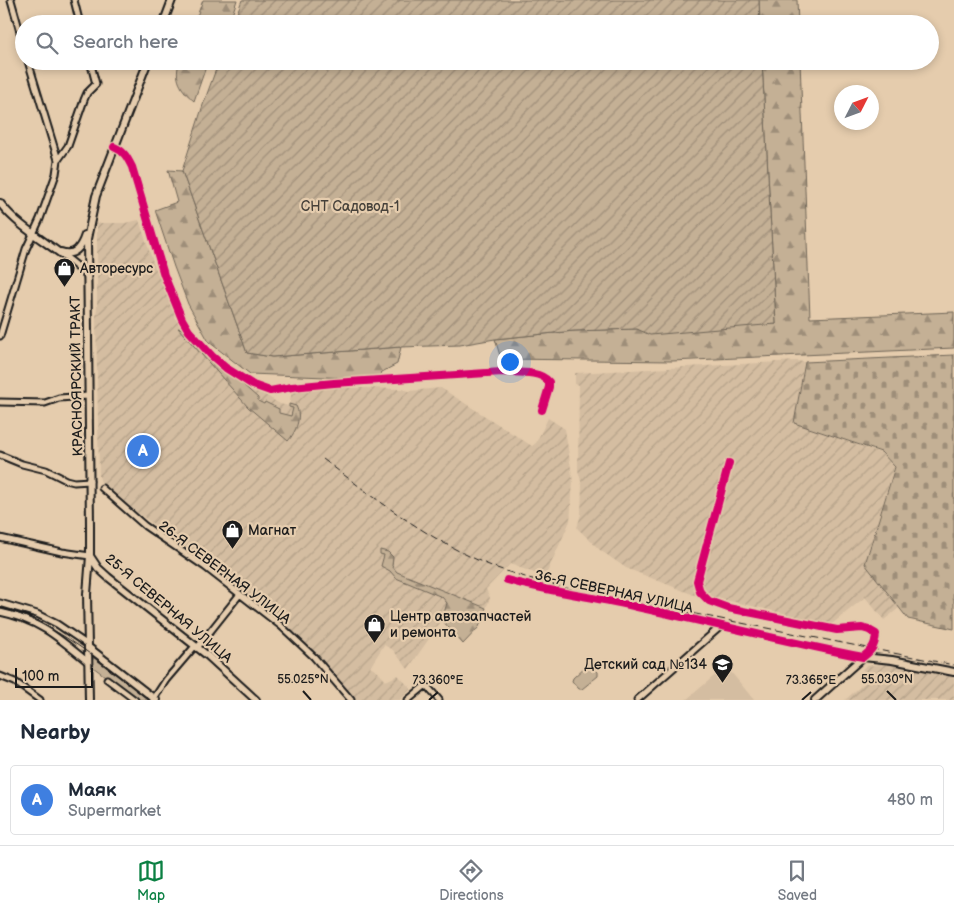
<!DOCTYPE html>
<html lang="en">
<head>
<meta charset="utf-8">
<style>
  body { margin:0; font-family:"Balsamiq Sans",sans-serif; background:#f2f2f3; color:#1f2937 }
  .compass { position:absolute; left:834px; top:85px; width:45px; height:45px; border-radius:50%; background:#fff; box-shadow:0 2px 8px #0003; rotate:48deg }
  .scale { position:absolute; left:15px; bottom:12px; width:78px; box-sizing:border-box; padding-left:5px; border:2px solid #1c1c1c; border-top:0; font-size:14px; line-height:18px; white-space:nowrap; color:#1c1c1c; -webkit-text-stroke:4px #e5ccad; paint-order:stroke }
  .you { position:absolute; left:509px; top:361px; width:18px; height:18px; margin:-12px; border:4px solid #fff; border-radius:50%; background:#1a73e8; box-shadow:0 0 0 8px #1a73e833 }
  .badge { display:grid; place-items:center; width:32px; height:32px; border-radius:50%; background:#0b8043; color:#fff; font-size:16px; font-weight:700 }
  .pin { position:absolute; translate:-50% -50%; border:2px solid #fff; box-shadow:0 1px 5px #0006 }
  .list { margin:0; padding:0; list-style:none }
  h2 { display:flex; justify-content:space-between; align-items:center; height:65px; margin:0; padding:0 20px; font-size:21px }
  h2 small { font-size:16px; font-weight:400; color:#747a83 }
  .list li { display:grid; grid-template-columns:32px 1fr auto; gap:15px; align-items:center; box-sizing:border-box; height:70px; margin:0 10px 10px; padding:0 10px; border:1px solid #e0e1e3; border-radius:5px }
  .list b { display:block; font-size:19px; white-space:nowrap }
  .list p { margin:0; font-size:16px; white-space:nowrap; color:#747a83 }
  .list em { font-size:16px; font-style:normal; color:#747a83 }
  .icon { flex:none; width:28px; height:28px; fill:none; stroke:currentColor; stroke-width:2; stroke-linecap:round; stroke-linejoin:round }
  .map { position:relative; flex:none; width:954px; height:700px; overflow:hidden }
  .search { position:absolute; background:#fff; box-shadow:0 2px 8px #0003; left:15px; right:15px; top:15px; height:55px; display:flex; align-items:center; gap:12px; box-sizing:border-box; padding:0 18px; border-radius:28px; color:#747a83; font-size:19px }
  .sheet { height:145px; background:#fff }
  nav { display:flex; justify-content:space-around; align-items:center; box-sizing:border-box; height:70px; border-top:1px solid #e0e1e3; background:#fff; font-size:14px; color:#747a83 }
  nav a { display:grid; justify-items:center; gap:2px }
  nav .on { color:#0b8043 }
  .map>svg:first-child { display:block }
  .built { fill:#d4bda1 }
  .industrial { fill:url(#industrial-furrows) }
  .grass { fill:#c4b095; stroke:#706658 }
  .forest { fill:url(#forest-firs); stroke:#706658 }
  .cemetery { fill:url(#cemetery-stones); stroke:#706658 }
  .garden { fill:url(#garden-furrows); stroke:#706658 }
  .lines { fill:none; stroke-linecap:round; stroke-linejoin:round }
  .minor-casing { stroke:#1c1c1c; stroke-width:9 }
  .major-casing { stroke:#1c1c1c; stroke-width:10 }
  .minor { stroke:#e5ccad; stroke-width:5 }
  .major { stroke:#e5ccad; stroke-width:6 }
  .tram { stroke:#1c1c1c; stroke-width:1 }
  .rail { stroke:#1c1c1c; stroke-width:1; stroke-dasharray:8 4; stroke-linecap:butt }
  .cycleway-casing { stroke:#e5ccad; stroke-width:11 }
  .cycleway { stroke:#d6006c; stroke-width:8 }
  .ticks { fill:none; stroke:#1c1c1c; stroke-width:2 }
  .labels { text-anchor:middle; stroke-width:4.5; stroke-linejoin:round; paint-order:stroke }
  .park-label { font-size:14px; fill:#46413a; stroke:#e5ccad }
  .poi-label { font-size:14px; fill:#1c1c1c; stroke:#e5ccad; text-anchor:start }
  .street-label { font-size:14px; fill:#1c1c1c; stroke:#e5ccad }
  .ticks-label { font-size:12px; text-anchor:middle; fill:#1c1c1c; stroke:#e5ccad; stroke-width:4.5; stroke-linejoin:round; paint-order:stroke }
</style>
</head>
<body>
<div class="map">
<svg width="954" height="700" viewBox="0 0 954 700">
  <defs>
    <pattern id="industrial-furrows" width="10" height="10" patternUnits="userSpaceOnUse" patternTransform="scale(1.25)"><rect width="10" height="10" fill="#d4bda1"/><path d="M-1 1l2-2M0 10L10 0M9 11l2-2" fill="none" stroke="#b5a28a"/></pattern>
    <pattern id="forest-firs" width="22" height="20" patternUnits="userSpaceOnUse" patternTransform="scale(1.25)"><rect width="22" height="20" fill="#c4b095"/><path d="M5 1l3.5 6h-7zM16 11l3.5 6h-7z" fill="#9e8e79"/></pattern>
    <pattern id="cemetery-stones" width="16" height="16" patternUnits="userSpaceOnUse" patternTransform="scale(1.25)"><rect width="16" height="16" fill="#c4b095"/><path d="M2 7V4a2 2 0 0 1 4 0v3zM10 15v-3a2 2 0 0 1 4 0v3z" fill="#9e8e79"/></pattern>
    <pattern id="garden-furrows" width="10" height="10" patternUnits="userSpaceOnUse" patternTransform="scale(1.25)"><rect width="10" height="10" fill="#c4b095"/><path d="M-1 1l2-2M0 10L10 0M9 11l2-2" fill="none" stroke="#9e8e79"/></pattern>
  </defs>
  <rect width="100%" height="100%" fill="#e5ccad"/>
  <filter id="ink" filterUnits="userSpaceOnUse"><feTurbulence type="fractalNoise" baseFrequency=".02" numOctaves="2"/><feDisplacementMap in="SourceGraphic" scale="10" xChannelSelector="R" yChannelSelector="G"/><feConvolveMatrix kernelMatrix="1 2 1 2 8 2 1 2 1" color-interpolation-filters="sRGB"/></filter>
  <g filter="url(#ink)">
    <path class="built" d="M726,666L754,700H686Z"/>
    <path class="industrial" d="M139,220L154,265L171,305L184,329L222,369L280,404L289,406L292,391L322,387L402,389L409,391L441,388L532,446L536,443L548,418L565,429L573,482L570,521L545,577L510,564L486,589L490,598L479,627L463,644L442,620L408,669L393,650L384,645L370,667L378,672L386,681L398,675L411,689L399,700H355L299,637L256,601L102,486L99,476L96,316L97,308V223H125Z
      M797,361L804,362L794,423L881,453L894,467L865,564L899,608L884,620L865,597L832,624L712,597H699L626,568L600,550L577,528L581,514L582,485L578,470L579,385L575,384V373Z
      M893,663L954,674V700H845L870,678L862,669L866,666Z"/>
    <path class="grass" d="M94,658L148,697L149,700H137L93,667L92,661Z
      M588,664L591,665L598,672V676L582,689H579L572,681L573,678Z"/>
    <path class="forest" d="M203,0H237L232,15L224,18L222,24H194Z
      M759,0H797L798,24H760Z
      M180,61H208L194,101C181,90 173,78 180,61Z
      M762,61H800L810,318L954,312V348L672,361L501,359L495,339L574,331L776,324Z
      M168,170L182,171L247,353L272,357L401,347L397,364L382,372L376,379L250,374L209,342L188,304L174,267L155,210L177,202Z
      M178,328L182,329L221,370L241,383L258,398V401L264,404L265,402L279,409V413L291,416L293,408L289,407V404L296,406C302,417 296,432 288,441L248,407Z
      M380,550L388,552L393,557L392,566L397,572L486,608L479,627L463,644L442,620L447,603L442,597L396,578L390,571L381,566L384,555L380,554Z"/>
    <path class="cemetery" d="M954,355V629L908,619L865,564L895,467L881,452L794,423L805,362Z"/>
    <path class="garden" d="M242,0H759L760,24H233Z
      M219,61H762L776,324L650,335L637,329L574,331L495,339L460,345L401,347L272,357L247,353L182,171L203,105Z"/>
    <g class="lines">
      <defs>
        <path id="minor" d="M11,0L24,46
          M74,0L80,24
          M28,61L58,160
          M114,147C124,151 127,157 132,167L164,275L182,319L189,331L212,356L226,368L253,385L270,391L292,387L334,383L502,372C516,373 540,370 549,382V387L542,410
          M0,336L26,249L40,219L56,174L58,160L68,146L84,100L87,93L96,84L90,61
          M0,402L45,403L59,398L88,396
          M0,455L22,464L46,470L66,480L74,482L90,481
          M102,488L145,526L205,567L281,626L314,657L351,700
          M0,538L62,552L90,556
          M507,580C550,592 594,597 637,607C712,623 787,642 863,657C872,650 875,646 876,634L869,630L862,628L837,630L728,608L709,601L700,592L697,581L729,463
          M0,603L37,614L57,624L88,645
          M0,612C39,620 58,637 88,662
          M197,648L240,594
          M0,676L15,682L40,700
          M107,679L135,700
          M153,700L166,680L195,646
          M408,700L426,685L439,700
          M637,700L720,627"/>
        <path id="major" d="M163,24L172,0
          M0,203C23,233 60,248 86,275
          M61,252C75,257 81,247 85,235
          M90,556L98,568L108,577L208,656L256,700
          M88,647L156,700
          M89,700L87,594L90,556V525L87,239L96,196L148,61
          M815,700L863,657L892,660L954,672"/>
      </defs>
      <use href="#minor" class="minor-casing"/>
      <use href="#major" class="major-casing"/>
      <use href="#minor" class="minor"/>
      <use href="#major" class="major"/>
      <path class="tram" d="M0,608C58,623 103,664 149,700"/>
      <path class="rail" d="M323,459C377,500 431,542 494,567C522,577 551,584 579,591L954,665"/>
      <defs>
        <path id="cycleway" d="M114,147C124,151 127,157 132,167L164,275L182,319L189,331L212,356L226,368L253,385L270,391L292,387L334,383L502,372C516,373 540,370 549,382V387L542,410
          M507,580C550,592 594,597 637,607C712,623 787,642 863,657C872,650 875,646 876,634L869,630L862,628L837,630L728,608L709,601L700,592L697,581L729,463"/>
      </defs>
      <use href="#cycleway" class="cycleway-casing"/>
      <use href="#cycleway" class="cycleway"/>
    </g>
  </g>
  <path class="ticks" d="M303,691L311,700M887,691L896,700M429,700L438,692M802,700L811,692"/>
  <defs>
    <symbol id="shop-pin" viewBox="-11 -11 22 30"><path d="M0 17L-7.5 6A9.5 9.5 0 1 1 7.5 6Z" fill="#1c1c1c" stroke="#e5ccad"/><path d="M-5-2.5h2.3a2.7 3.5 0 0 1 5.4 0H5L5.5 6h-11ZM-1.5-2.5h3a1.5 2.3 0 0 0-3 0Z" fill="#fff"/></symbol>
    <symbol id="school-pin" viewBox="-11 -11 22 30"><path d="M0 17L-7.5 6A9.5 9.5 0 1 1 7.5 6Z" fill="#1c1c1c" stroke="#e5ccad"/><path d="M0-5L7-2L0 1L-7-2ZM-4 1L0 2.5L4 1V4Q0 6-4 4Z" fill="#fff"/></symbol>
  </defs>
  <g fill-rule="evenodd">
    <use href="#shop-pin" x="52" y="256" width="25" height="34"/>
    <use href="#shop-pin" x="220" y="518" width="25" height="34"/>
    <use href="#shop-pin" x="362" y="612" width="25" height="34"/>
    <use href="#school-pin" x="710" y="652" width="25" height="34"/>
  </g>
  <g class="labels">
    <g class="park-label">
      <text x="350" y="211">СНТ Садовод-1</text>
    </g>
    <g class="poi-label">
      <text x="80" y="273">Авторесурс</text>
      <text x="248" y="535">Магнат</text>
      <text x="390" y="621">Центр автозапчастей<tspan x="390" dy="16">и ремонта</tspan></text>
      <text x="707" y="669" text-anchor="end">Детский сад №134</text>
    </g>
    <g class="street-label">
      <text transform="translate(76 376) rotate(-91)" y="5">КРАСНОЯРСКИЙ ТРАКТ</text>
      <text transform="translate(225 572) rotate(37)" y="5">26-Я СЕВЕРНАЯ УЛИЦА</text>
      <text transform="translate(614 591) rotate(12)" y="5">36-Я СЕВЕРНАЯ УЛИЦА</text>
      <text transform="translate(169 608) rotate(40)" y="5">25-Я СЕВЕРНАЯ УЛИЦА</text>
    </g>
  </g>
  <g class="ticks-label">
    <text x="303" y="683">55.025°N</text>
    <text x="887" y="683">55.030°N</text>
    <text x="438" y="684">73.360°E</text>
    <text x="811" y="684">73.365°E</text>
  </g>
</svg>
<svg class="compass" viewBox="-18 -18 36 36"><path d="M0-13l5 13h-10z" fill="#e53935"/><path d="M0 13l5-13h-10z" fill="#747a83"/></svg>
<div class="scale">100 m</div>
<div class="you"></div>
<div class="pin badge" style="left:143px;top:451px;background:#3f7fe0">A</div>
<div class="search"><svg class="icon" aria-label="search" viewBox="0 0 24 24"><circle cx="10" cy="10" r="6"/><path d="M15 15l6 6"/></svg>Search here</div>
</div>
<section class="sheet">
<h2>Nearby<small></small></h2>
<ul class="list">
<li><span class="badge" style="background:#3f7fe0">A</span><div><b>Маяк</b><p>Supermarket</p></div><em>480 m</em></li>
</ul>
</section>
<nav>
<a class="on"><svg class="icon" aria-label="map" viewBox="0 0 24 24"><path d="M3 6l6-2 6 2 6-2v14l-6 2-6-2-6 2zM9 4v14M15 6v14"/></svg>Map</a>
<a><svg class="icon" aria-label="directions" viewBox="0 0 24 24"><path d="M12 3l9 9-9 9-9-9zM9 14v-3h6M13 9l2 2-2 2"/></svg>Directions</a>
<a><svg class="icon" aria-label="saved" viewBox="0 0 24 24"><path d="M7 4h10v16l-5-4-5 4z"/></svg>Saved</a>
</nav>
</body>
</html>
